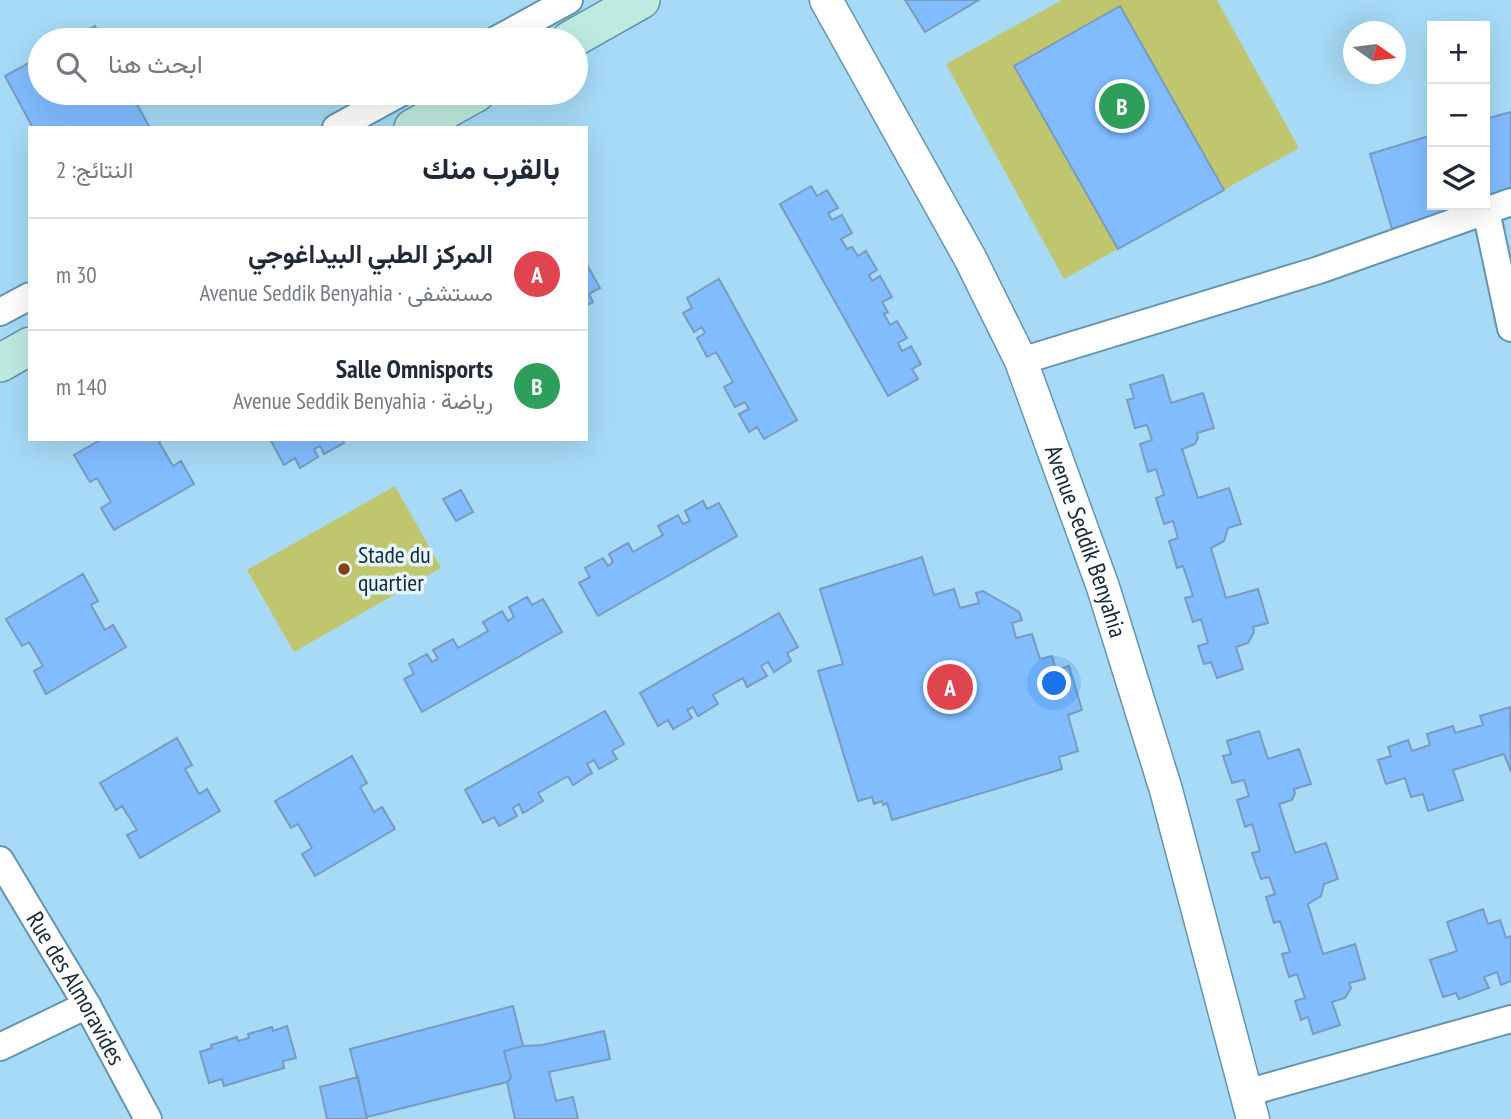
<!DOCTYPE html>
<html lang="ar">
<head>
<meta charset="utf-8">
<style>
  body { margin:0; font-family:"PT Sans Narrow",Vazirmatn,sans-serif; background:#f2f2f3; color:#1f2937; direction:rtl }
  .controls { position:absolute; right:21px; top:21px; display:grid; overflow:hidden; border-radius:0px; box-shadow:0 7px 28px #0002 }
  .controls button { width:63px; height:63px; display:grid; place-items:center; padding:0; border:0; border-bottom:2px solid #e0e1e3; background:#fff; color:#1f2937; font:35px sans-serif }
  .compass { position:absolute; left:1343px; top:21px; width:63px; height:63px; border-radius:50%; background:#fff; box-shadow:0 7px 28px #0002; rotate:104deg }
  .you { position:absolute; left:1055px; top:684px; width:24px; height:24px; margin:-18px; border:5px solid #fff; border-radius:50%; background:#1a73e8; box-shadow:0 0 0 10px #1a73e833 }
  .badge { display:grid; place-items:center; width:46px; height:46px; border-radius:50%; background:#844210; color:#fff; font-size:23px; font-weight:700 }
  .pin { position:absolute; translate:-50% -50%; border:4px solid #fff; box-shadow:0 2px 7px #0006 }
  .list { margin:0; padding:0; list-style:none }
  h2 { display:flex; justify-content:space-between; align-items:center; height:91px; margin:0; padding:0 28px; font-size:30px }
  h2 small { font-size:23px; font-weight:400; color:#747a83 }
  .list li { display:grid; grid-template-columns:46px 1fr auto; gap:21px; align-items:center; box-sizing:border-box; height:112px; padding:0 28px; border-top:2px solid #e0e1e3 }
  .list b { display:block; font-size:26px; white-space:nowrap }
  .list p { margin:0; font-size:23px; white-space:nowrap; color:#747a83 }
  .list em { font-size:23px; font-style:normal; color:#747a83 }
  .icon { flex:none; width:38px; height:38px; fill:none; stroke:currentColor; stroke-width:2; stroke-linecap:round; stroke-linejoin:round }
  .map { position:relative; flex:none; width:1511px; height:1119px; overflow:hidden; direction:ltr }
  .search { position:absolute; background:#fff; box-shadow:0 7px 28px #0002; left:28px; top:28px; width:560px; height:77px; display:flex; align-items:center; gap:18px; box-sizing:border-box; padding:0 24px; border-radius:38px; color:#747a83; font-size:26px }
  .panel { position:absolute; background:#fff; box-shadow:0 7px 28px #0002; left:28px; top:126px; width:560px; height:315px; border-radius:0px; direction:rtl }
  .map>svg:first-child { display:block }
  .green { fill:#c0c66e }
  .building { fill:#81bcff; stroke:#7a9abf; stroke-width:2 }
  .lines { fill:none; stroke-linecap:round; stroke-linejoin:round }
  .minor-casing { stroke:#6395af; stroke-width:30 }
  .tertiary-casing { stroke:#6395af; stroke-width:35 }
  .secondary-casing { stroke:#6395af; stroke-width:40 }
  .minor { stroke:#fff; stroke-width:26 }
  .tertiary { stroke:#fff; stroke-width:32 }
  .secondary { stroke:#bfeae0; stroke-width:37 }
  .poi-dot { fill:#844210; stroke:#e6f5fd; stroke-width:2.5 }
  .labels { text-anchor:middle; stroke-width:7; stroke-linejoin:round; paint-order:stroke }
  .street-label { font-size:24px; fill:#142933; stroke:#e6f5fd }
  .poi-label { font-size:24px; fill:#142933; stroke:#e6f5fd; text-anchor:start }
</style>
</head>
<body>
<div class="map">
<svg width="1511" height="1119" viewBox="0 0 1511 1119">
  <rect width="100%" height="100%" fill="#a6daf6"/>
  <path class="green" d="M1062,0H1217L1299,148L1064,279L946,64Z
    M395,486L441,568L294,652L247,570Z"/>
  <path class="building" d="M905,0H979L925,32Z
    M1120,6L1224,190L1118,249L1014,66Z
    M95,26L102,40H70Z
    M40,57V93H131L150,128H33L5,76Z
    M1511,112V193L1485,201V119Z
    M1432,135V205H1472L1392,229L1370,154Z
    M811,186L817,196L827,190L838,208L828,213L832,220L842,215L852,233L841,239L847,249L852,247L858,256L866,251L877,270L869,275L872,281L880,276L892,297L882,302L888,312L884,314L890,325L897,321L907,338L898,343L902,351L911,346L921,364L912,369L918,379L888,396L780,204Z
    M586,263L600,288L589,294L593,302L586,306Z
    M719,279L797,420L764,439L757,427L749,432L739,414L749,409L745,402L735,407L724,387L733,382L716,352L707,357L697,338L705,333L702,327L694,332L683,313L692,308L687,298Z
    M1163,375L1171,403L1203,393L1214,428L1197,433L1198,438L1195,444L1182,449L1198,498L1229,488L1241,524L1228,528L1224,541L1211,548L1226,598L1258,589L1268,623L1253,627L1254,632L1248,643L1236,647L1243,669L1217,678L1211,662L1204,664L1198,646L1208,643L1201,619L1193,622L1185,598L1193,596L1183,566L1177,568L1169,541L1178,538L1173,521L1164,524L1156,498L1164,495L1156,469L1148,472L1140,444L1152,440L1147,425L1135,428L1127,400L1134,398L1130,385Z
    M102,439H163L159,442L173,466L181,461L194,484L114,530L101,508L111,502L97,478L90,482L74,455Z
    M270,439H342L344,443L324,454L320,446L314,449L318,457L300,468L295,458L284,465Z
    M461,490L473,512L456,521L443,499Z
    M703,501L707,509L719,503L737,536L598,616L579,583L590,577L585,568L603,558L608,566L613,562L609,554L628,543L633,552L663,535L658,526L678,515L683,524L690,521L685,511Z
    M922,557L934,595L954,589L960,608L979,603L976,593L983,591L1019,612L1022,620L1012,623L1016,638L1032,634L1040,659L1052,656L1056,670L1069,666L1082,710L1068,715L1078,751L1059,757L1062,769L892,820L887,803L883,805L882,801L874,804L872,797L858,801L818,671L843,664L820,589Z
    M83,574L98,601L91,605L105,630L113,625L126,647L46,694L34,671L43,666L29,642L22,646L6,619Z
    M527,597L532,605L543,599L562,632L422,712L404,679L414,674L409,664L427,654L432,662L438,659L433,650L453,639L458,648L488,631L483,622L502,611L508,621L514,617L509,607Z
    M779,613L798,647L787,653L791,661L774,672L768,662L761,666L767,676L747,687L743,678L713,695L718,704L698,716L693,707L687,710L692,718L673,729L668,720L658,726L640,693Z
    M1510,707L1511,772L1504,754L1453,770L1463,800L1428,811L1423,794L1411,797L1405,778L1386,784L1378,760L1391,756L1388,747L1408,740L1412,751L1430,745L1427,734L1453,726L1455,733L1483,725L1480,716Z
    M605,711L624,744L612,751L617,759L599,769L594,760L587,764L592,773L573,785L568,776L538,793L543,801L523,813L519,804L513,808L517,816L499,826L494,817L483,823L465,790Z
    M1259,731L1268,759L1299,749L1311,784L1294,789L1295,793L1292,800L1279,804L1295,853L1326,843L1338,879L1324,884L1321,896L1308,904L1323,954L1355,944L1365,979L1349,983L1351,988L1345,998L1332,1002L1340,1025L1313,1034L1308,1017L1301,1020L1295,1001L1305,998L1297,974L1289,977L1282,954L1290,952L1280,921L1274,923L1266,897L1275,894L1269,877L1261,879L1252,853L1260,851L1252,824L1245,827L1237,800L1249,796L1244,780L1232,783L1223,756L1231,754L1227,741Z
    M177,738L192,765L185,769L199,794L207,789L220,811L140,858L127,835L137,830L122,806L116,810L100,783Z
    M352,756L367,783L360,787L374,812L382,807L395,829L315,876L302,854L312,848L298,824L291,828L275,801Z
    M1483,909L1488,924L1500,920L1506,938L1511,936V981L1501,985L1497,972L1484,977L1489,988L1459,999L1456,993L1443,997L1430,960L1457,951L1447,922Z
    M513,1006L523,1046L504,1051L511,1078L507,1082L367,1117L350,1049Z
    M287,1026L296,1058L283,1061L284,1068L224,1086L222,1079L209,1083L200,1052L212,1048L211,1045L237,1037L238,1041L249,1038L248,1034L272,1027L273,1031Z
    M604,1031L610,1059L549,1072L556,1101L573,1097L578,1119H515L507,1082L511,1078L504,1051L523,1046L542,1045Z
    M358,1077L367,1119H327L320,1087Z"/>
  <g class="lines">
    <defs>
      <g id="minor">
        <path d="M496,40L569,0"/>
        <path d="M336,128L400,93"/>
        <path d="M1486,211L1511,328"/>
        <path d="M0,312L30,296"/>
        <path d="M1021,361L1319,270L1511,202"/>
        <path id="s1" d="M0,860L87,1005L148,1119"/>
        <path d="M0,1047L87,1005"/>
        <path d="M1246,1093L1511,1019"/>
      </g>
      <g id="tertiary">
        <path id="s2" d="M826,0L970,258L1021,361L1103,587L1166,790L1253,1119"/>
      </g>
      <path id="secondary" d="M570,40L641,0
        M413,128L476,93
        M0,363L30,346"/>
    </defs>
    <use href="#minor" class="minor-casing"/>
    <use href="#tertiary" class="tertiary-casing"/>
    <use href="#secondary" class="secondary-casing"/>
    <use href="#minor" class="minor"/>
    <use href="#tertiary" class="tertiary"/>
    <use href="#secondary" class="secondary"/>
  </g>
  <circle class="poi-dot" cx="344" cy="569" r="7"/>
  <g class="labels">
    <g class="street-label">
      <text dy="8" stroke="none"><textPath href="#s2" startOffset="602">Avenue Seddik Benyahia</textPath></text>
      <text dy="8" stroke="none"><textPath href="#s1" startOffset="149">Rue des Almoravides</textPath></text>
    </g>
    <g class="poi-label">
      <text x="358" y="563">Stade du<tspan x="358" dy="28">quartier</tspan></text>
    </g>
  </g>
</svg>
<div class="controls">
<button>+</button>
<button>−</button>
<button><svg class="icon" aria-label="layers" viewBox="0 0 24 24"><path d="M12 4l9 5-9 5-9-5zM3 14l9 5 9-5"/></svg></button>
</div>
<svg class="compass" viewBox="-18 -18 36 36"><path d="M0-13l5 13h-10z" fill="#e53935"/><path d="M0 13l5-13h-10z" fill="#747a83"/></svg>
<div class="you"></div>
<div class="pin badge" style="left:950px;top:687px;background:#e0444e">A</div>
<div class="pin badge" style="left:1122px;top:106px;background:#2e9e5b">B</div>
<div class="search"><svg class="icon" aria-label="search" viewBox="0 0 24 24"><circle cx="10" cy="10" r="6"/><path d="M15 15l6 6"/></svg>ابحث هنا</div>
<section class="panel">
<h2>بالقرب منك<small>النتائج: 2</small></h2>
<ul class="list">
<li><span class="badge" style="background:#e0444e">A</span><div><b>المركز الطبي البيداغوجي</b><p>مستشفى · Avenue Seddik Benyahia</p></div><em>30 m</em></li>
<li><span class="badge" style="background:#2e9e5b">B</span><div><b>Salle Omnisports</b><p>رياضة · Avenue Seddik Benyahia</p></div><em>140 m</em></li>
</ul>
</section>
</div>
</body>
</html>
